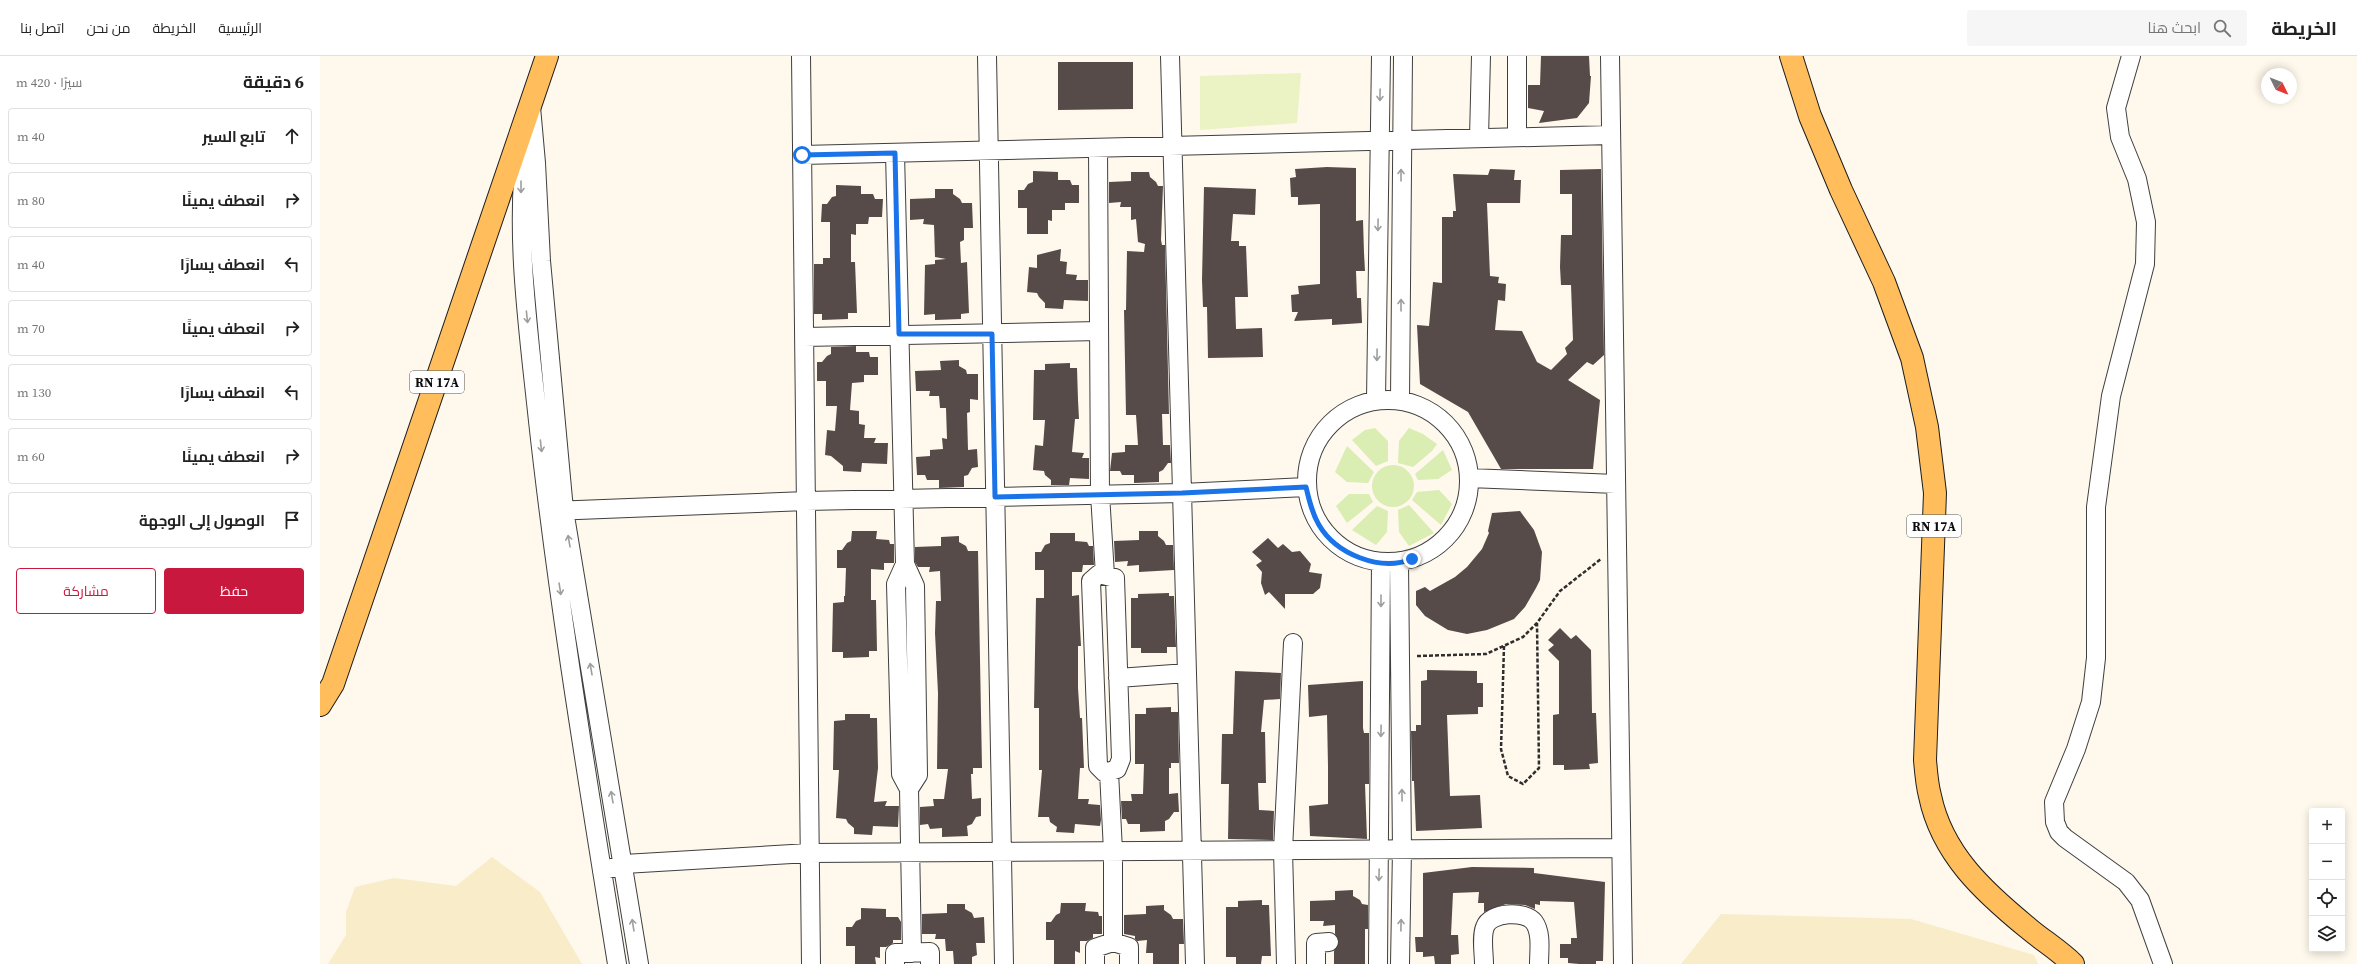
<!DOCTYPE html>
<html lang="ar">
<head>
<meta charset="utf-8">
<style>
  body { margin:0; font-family:"Source Serif 4",Cairo,serif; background:#f6f6f6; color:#222; direction:rtl }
  .controls { position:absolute; right:12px; bottom:12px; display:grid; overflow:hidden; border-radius:4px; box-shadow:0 2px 10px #0003 }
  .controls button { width:36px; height:36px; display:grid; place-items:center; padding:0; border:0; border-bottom:1px solid #e0e0e0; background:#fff; color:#222; font:20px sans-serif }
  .compass { position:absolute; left:1941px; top:12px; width:36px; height:36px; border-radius:50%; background:#fff; box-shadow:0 2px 10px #0003; rotate:133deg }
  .stop { position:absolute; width:12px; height:12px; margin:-9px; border:3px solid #1a73e8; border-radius:50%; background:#fff }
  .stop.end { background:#1a73e8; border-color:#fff; box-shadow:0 1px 4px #0008 }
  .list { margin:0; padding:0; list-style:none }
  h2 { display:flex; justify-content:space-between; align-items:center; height:52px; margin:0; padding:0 16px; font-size:17px }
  h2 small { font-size:13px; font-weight:400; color:#767676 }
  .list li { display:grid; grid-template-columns:26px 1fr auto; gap:12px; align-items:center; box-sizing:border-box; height:56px; margin:0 8px 8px; padding:0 8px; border:1px solid #e0e0e0; border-radius:4px }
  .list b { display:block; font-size:15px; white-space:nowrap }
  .list em { font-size:13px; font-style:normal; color:#767676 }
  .actions { display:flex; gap:8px; padding:12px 16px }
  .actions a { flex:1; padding:9px 0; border:1px solid #c9183d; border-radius:4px; text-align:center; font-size:14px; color:#c9183d }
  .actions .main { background:#c9183d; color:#fff }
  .icon { flex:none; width:22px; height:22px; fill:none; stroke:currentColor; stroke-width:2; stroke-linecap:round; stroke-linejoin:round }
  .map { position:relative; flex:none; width:2037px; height:908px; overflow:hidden; direction:ltr }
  header { display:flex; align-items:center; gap:24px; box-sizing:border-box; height:56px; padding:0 20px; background:#fff; border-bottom:1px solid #e0e0e0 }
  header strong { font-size:19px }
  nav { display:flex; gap:22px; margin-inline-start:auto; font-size:14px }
  .search { width:280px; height:36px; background:#f6f6f6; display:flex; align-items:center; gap:10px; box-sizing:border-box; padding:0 14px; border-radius:4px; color:#767676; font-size:15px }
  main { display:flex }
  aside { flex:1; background:#fff }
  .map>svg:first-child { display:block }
  .farmland { fill:#f8ecc9 }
  .green { fill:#daedb2 }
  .pitch { fill:#ebf3c4 }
  .building { fill:#564b48 }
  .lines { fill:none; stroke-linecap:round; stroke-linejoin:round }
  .minor-casing { stroke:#3f3f3f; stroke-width:20 }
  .major-casing { stroke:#1d1d1d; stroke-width:24 }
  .path { stroke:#2e2e2e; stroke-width:2.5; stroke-dasharray:4 2; stroke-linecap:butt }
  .minor { stroke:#fff; stroke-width:18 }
  .major { stroke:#ffbd5c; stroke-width:22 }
  .oneway { stroke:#9e9e9e }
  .route { stroke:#1a73e8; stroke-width:5 }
  .labels { text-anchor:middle; stroke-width:4; stroke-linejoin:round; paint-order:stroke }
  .shield { fill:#fff; stroke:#555; stroke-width:1 }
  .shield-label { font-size:13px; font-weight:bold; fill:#0c0c0c }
</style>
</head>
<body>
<header>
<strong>الخريطة</strong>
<div class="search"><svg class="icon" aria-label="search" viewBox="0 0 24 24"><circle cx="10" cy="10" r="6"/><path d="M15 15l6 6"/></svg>ابحث هنا</div>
<nav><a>الرئيسية</a><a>الخريطة</a><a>من نحن</a><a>اتصل بنا</a></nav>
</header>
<main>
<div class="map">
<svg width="2037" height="908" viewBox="0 0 2037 908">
  <rect width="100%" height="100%" fill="#fff8ec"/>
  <path class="farmland" d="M172,801L220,836L262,908H8L26,879V856L35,831L74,822L136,830Z
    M1401,858L1591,863L1714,899L1718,908H1361Z"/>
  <path class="green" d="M1055,372L1068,385V405L1056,410L1032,384L1045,374Z
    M1089,372L1103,378L1117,388L1112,395L1093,411L1078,407L1079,385Z
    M1027,390L1054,416L1048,427L1027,426L1015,416Z
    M1123,394L1132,414L1118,423L1098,424L1095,418Z
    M1052 430a21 21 0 1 1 42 0a21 21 0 1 1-42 0Z
    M1119,434L1132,448L1121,469L1092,444L1097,436Z
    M1029,438H1049L1053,446L1027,467L1016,450Z
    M1089,449L1114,477L1089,490L1079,476L1078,454Z
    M1057,450L1068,455L1067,476L1056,489L1032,474Z"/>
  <path class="pitch" d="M981,17L977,67L880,74V20Z"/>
  <path class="building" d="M1221,0H1269L1270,20H1271L1269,47L1257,62L1219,67L1224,55L1208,52V29H1220Z
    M738,6H813V53L738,54Z
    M1007,111L1036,112V165L1043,164L1044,197L1045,215H1036L1037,242H1041L1042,267L1012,269V263L974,265L978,256H972L971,239L979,238L978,230L1000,228V148L978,149V141H971L970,122L976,121L975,113Z
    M1170,113L1195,114L1194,124H1201L1200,147H1167L1170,220L1179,221L1178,227L1186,228L1185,245L1178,244L1175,274L1202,275L1217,306L1231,314L1247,298L1245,292L1253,284L1251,229H1241L1240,211L1241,179H1252V138H1240V114L1281,113L1284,299L1273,309L1267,306L1248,324L1280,344L1273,413H1181L1148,356L1100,328L1097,269L1109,270L1113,226L1122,227V161H1133V155H1136L1133,118L1168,119Z
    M713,115L738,116V124H750L752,129H759V147H745V154H732V165L728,164V178H707V152H698V134H704L708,128L713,126Z
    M811,116H829L830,121L836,126L838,130H843L841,184L842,189H845L849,358H842L843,389H850L851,407H848L843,414L839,416V426L814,427V419H802L800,415H790L792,397L805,396V389H818L816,359H806L804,254H806L807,195L824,196L825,188L818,186L816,163L811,164V151H800L801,146L789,147V126L811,125Z
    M516,129L541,130V138H553L555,143H563L562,161H549L548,168H536V179L531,178V206H535L537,257H528V263L502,264V258H494V208H503V202H510V166H501L502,148H507L512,141L516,140Z
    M884,131L936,133L935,159L913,158L911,185H919V190H926L928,241H915L916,273L942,272L943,301L888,302L887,251H883L882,224Z
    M615,133H633V138L640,143L642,147H652L653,172H644V184L640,186L641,207L647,206L649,257L641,258V263L615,264V258L604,259L605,209L615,208V204L626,203L615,201L614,169L603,168L604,163L590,164V143L615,142Z
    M741,193L740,205L747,206L746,218L757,219L756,224H768V245L744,244L743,253L725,252V247L719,241L717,237L707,236L709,211L717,212V199Z
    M536,290V296H549L550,301H558V319H544V326L532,327L530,354L539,355V368L545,369L544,382H556L554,387H568L567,408L542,407L541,416L523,415V410L511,400L505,399L507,374L515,375L517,350H506V325H497V306H502L507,300L511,298V291Z
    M639,304V310L646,314L647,318H658V344L650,343V356L647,357L648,394L657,393L658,411L652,412L648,419L644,420V431L619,432V424H607L605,419H597L596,401L610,400V394L623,393L622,382L627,383L626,352H620L619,340H609L610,335H596L595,315L621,314L620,305Z
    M750,307V312H757L758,344L759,363H755L752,396L764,397L762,402H769V423L750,422L749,429H731V424L725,419L724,415L713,414L715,389L723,390L725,364H713L714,314H725V308Z
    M1200,455L1214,474L1222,496L1220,524L1216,532L1205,551L1194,563L1167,574L1147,578L1128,574L1105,560L1096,549V535L1105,531L1110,535L1135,521L1147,511L1162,493L1169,477L1168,475L1172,457Z
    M532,475H557L556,483L569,484L570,488H574V507H564V514L551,513V544H556L557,595H549V601L523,602V596H512L513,547L524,546V540H525L526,512H517V494H522L527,487L531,485Z
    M819,475H838V480L844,485L846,489H853L854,514L819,516V509L807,510L808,505L795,506L794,485L819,484Z
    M730,477H755V485L767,486L769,490H773L774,509H763L762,516H752V540L759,539L760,572L761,590H758V632L760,662H762L764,712H760L758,743H769L768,748L780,749L781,764L780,770L755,768L754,777L736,776L737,771L730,766L729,761H718L722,714H719V652H714L716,542H724V514H715V496H721L725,489L730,487Z
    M639,480V486L646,490L648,495H658L662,712H653V718H651L652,743L661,742V760L656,761L652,768L647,770L648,780L622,781V772L610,773L608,768L600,769V751L614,750L613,743H624L628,713H617L618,637L615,577L616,545H621L620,515L609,516L610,511H598L595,506V491L621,490V481Z
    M948,482L958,492L963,488L972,496L980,495L991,508L989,516L1002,518L1000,532L993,538H965V553L949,536L945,539L941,527L942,516L936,509L942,505L932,496Z
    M849,537V540H854L856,591H847V597H821V592H811V542H818V538Z
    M1240,572L1251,583L1256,579L1271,594L1272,657H1276L1278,707L1269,708L1270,713L1244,714V709H1233V659L1239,658V605L1228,594L1234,589L1228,584Z
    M1107,614L1157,615V627H1163V651H1158V658L1127,659L1130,740L1160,739L1162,772L1096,775L1094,725H1092L1091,675H1096V669H1101V625L1107,624Z
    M915,615L961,617L960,643L944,644L941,676H945L946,727H938L939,754L954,755L953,784L908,783L909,728H901L902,678H913Z
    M1043,625V672L1044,677H1049V728H1045L1047,783L990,780L989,750L1008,748V710L1007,659L989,661L988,629Z
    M851,651V656H858L859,707H851V712H849V738L858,737L859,756H854L849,763L845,765V775L820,776V768H808L806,763H802L801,745H812L811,738H823L824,708H815V658H826V652Z
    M525,658H550V662H557L558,712L554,746L567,745L565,750H579L578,771L553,770L552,779L534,778V772L528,767L526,763L516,762L519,714H513L514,665L525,664Z
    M1152,811L1214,812V817L1285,826L1283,905H1276V908H1259L1248,907V902H1240V888H1251V882H1257L1254,846L1220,845V849L1215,848V853L1205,849L1186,848L1164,856V847H1158L1159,836L1133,837L1131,879H1138L1139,898L1131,899V908H1115L1114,900L1103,901V896H1096L1095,881H1103V817Z
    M1033,834V840L1040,844L1042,848L1048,849V873H1045V908H1014V895L1019,886L1015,878V869L1003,870L1004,865H990V845L1015,844V835Z
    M942,844V849H949L951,900H942L941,908H916V901H906V851H918V845Z
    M741,847H766L765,855L778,856L779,860H782V878H773V882L767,885H760V897L755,895V908H734V884H726V866H731L736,859L740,857Z
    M627,848H645V853L652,857L654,862L664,861L665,887H656L657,899L652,901V908H634L633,895H626L625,883H615L616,878H602V858L627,857Z
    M844,849V854L851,859L853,863H863L864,888H859V908H833V897H826L827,884L817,885L815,883V880L804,878V859L826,858V850Z
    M541,852L566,853V861H578L581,866V884H573V887L566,891H560V902L555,901L556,908H535V890H526V871H532L536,865L541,863Z"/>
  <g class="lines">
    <defs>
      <path id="minor" d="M481,0L491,908
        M667,0L684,908
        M850,0L875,908
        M1197,0V81
        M1290,0L1303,908
        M1811,0L1796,52L1800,81L1817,123L1826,166L1825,208L1791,340L1776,451V602L1771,646L1756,693L1734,746L1735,766L1739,776L1745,782L1806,826L1820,844L1843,908
        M211,51L216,107L221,205L244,454L319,908
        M207,81C194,176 208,270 218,365C238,547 268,727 297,908
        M1159,82L1161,0
        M778,92L780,438L785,519
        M575,97L585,508
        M482,99L1291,79
        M484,281L779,275
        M987 425a81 81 0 1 1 162 0a81 81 0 1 1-162 0Z
        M1056,344L1061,0
        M1080,344L1083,0
        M1149,422L1296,428
        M232,455L486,445L862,437L986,431
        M585,508L595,530L598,719L589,733L581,718L576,528Z
        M1079,508L1082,793L1080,908
        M779,518L795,522L801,703L797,713L785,717L778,710L771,525Z
        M798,622L867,617
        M789,716L793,795V886L809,891V908
        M589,733L592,897
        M282,815L304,808L489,797L1301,792
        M575,908V897L610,896V908
        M775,908V892L793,886
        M966,908L963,794L973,587
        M996,908V887L1009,886
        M1058,908L1061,506
        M1164,908C1164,897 1161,881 1165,871C1170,856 1205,854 1214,866C1222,877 1219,895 1219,908"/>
      <path id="major" d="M1471,0L1490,60L1521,134L1564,226L1592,302L1607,371L1615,437L1605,704C1606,716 1607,729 1610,740C1622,798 1664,836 1708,872C1722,884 1740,895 1753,908
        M0,649L13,628L227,0"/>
    </defs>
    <use href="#minor" class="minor-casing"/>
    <use href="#major" class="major-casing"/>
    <path class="path" d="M1184,590L1181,693L1188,720L1203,728L1219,712L1217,567
      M1097,600L1166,598L1203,581L1217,567L1240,535L1281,503"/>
    <use href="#minor" class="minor"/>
    <use href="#major" class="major"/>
  </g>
  <defs><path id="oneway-shaft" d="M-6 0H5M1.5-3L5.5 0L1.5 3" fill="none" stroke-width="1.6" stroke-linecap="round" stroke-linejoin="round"/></defs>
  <g class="oneway">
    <use href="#oneway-shaft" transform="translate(1060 39) rotate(91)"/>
    <use href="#oneway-shaft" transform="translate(1081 119) rotate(-90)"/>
    <use href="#oneway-shaft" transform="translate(201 131) rotate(90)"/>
    <use href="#oneway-shaft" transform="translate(1058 169) rotate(91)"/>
    <use href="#oneway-shaft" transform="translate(1081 249) rotate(-90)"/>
    <use href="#oneway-shaft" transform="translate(207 261) rotate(84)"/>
    <use href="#oneway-shaft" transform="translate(1057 299) rotate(91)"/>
    <use href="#oneway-shaft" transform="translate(221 390) rotate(84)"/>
    <use href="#oneway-shaft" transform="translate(249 485) rotate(-100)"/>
    <use href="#oneway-shaft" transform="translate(240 533) rotate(81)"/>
    <use href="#oneway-shaft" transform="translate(1061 545) rotate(90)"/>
    <use href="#oneway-shaft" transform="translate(271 613) rotate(-100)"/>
    <use href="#oneway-shaft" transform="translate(1061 675) rotate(91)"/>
    <use href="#oneway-shaft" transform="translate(1082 739) rotate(-91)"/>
    <use href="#oneway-shaft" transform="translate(292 741) rotate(-100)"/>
    <use href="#oneway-shaft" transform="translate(1059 819) rotate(92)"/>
    <use href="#oneway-shaft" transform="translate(313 869) rotate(-99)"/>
    <use href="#oneway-shaft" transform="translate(1081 869) rotate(-89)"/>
  </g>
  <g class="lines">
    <path class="route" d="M482,99L575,97L579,278H672L675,441L862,437L986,431C989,444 992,457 999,469C1016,498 1060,516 1092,503"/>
  </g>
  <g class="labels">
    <g class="shield">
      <rect x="90" y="315" width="54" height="22" rx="3"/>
      <rect x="1587" y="459" width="54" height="22" rx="3"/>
    </g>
    <g class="shield-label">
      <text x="117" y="331">RN 17A</text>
      <text x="1614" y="475">RN 17A</text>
    </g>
  </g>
</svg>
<div class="controls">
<button>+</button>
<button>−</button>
<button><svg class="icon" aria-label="locate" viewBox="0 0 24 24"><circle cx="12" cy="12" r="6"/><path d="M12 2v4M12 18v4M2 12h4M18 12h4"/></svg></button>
<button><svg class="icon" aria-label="layers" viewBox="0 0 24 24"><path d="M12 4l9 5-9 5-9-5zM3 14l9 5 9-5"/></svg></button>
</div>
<svg class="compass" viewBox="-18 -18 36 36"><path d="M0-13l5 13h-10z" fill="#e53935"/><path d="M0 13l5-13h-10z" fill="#767676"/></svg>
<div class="stop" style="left:482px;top:99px"></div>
<div class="stop end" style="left:1092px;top:503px"></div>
</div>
<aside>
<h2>6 دقيقة<small>سيرًا · 420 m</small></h2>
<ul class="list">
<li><svg class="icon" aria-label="ahead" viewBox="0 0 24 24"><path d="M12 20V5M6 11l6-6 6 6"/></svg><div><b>تابع السير</b></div><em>40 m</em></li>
<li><svg class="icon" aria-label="right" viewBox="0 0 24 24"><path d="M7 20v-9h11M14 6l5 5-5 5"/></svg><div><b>انعطف يمينًا</b></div><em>80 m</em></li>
<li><svg class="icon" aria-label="left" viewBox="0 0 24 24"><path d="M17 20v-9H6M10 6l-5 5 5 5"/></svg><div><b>انعطف يسارًا</b></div><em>40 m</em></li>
<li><svg class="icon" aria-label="right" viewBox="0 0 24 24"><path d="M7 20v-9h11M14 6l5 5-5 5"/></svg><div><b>انعطف يمينًا</b></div><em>70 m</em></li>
<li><svg class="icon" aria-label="left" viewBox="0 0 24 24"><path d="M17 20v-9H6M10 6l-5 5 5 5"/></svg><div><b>انعطف يسارًا</b></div><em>130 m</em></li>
<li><svg class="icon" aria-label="right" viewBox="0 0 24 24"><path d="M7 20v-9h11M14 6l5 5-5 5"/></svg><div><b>انعطف يمينًا</b></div><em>60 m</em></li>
<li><svg class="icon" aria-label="arrive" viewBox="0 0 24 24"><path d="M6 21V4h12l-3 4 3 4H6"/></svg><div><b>الوصول إلى الوجهة</b></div></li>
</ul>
<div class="actions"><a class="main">حفظ</a><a>مشاركة</a></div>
</aside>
</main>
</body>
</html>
